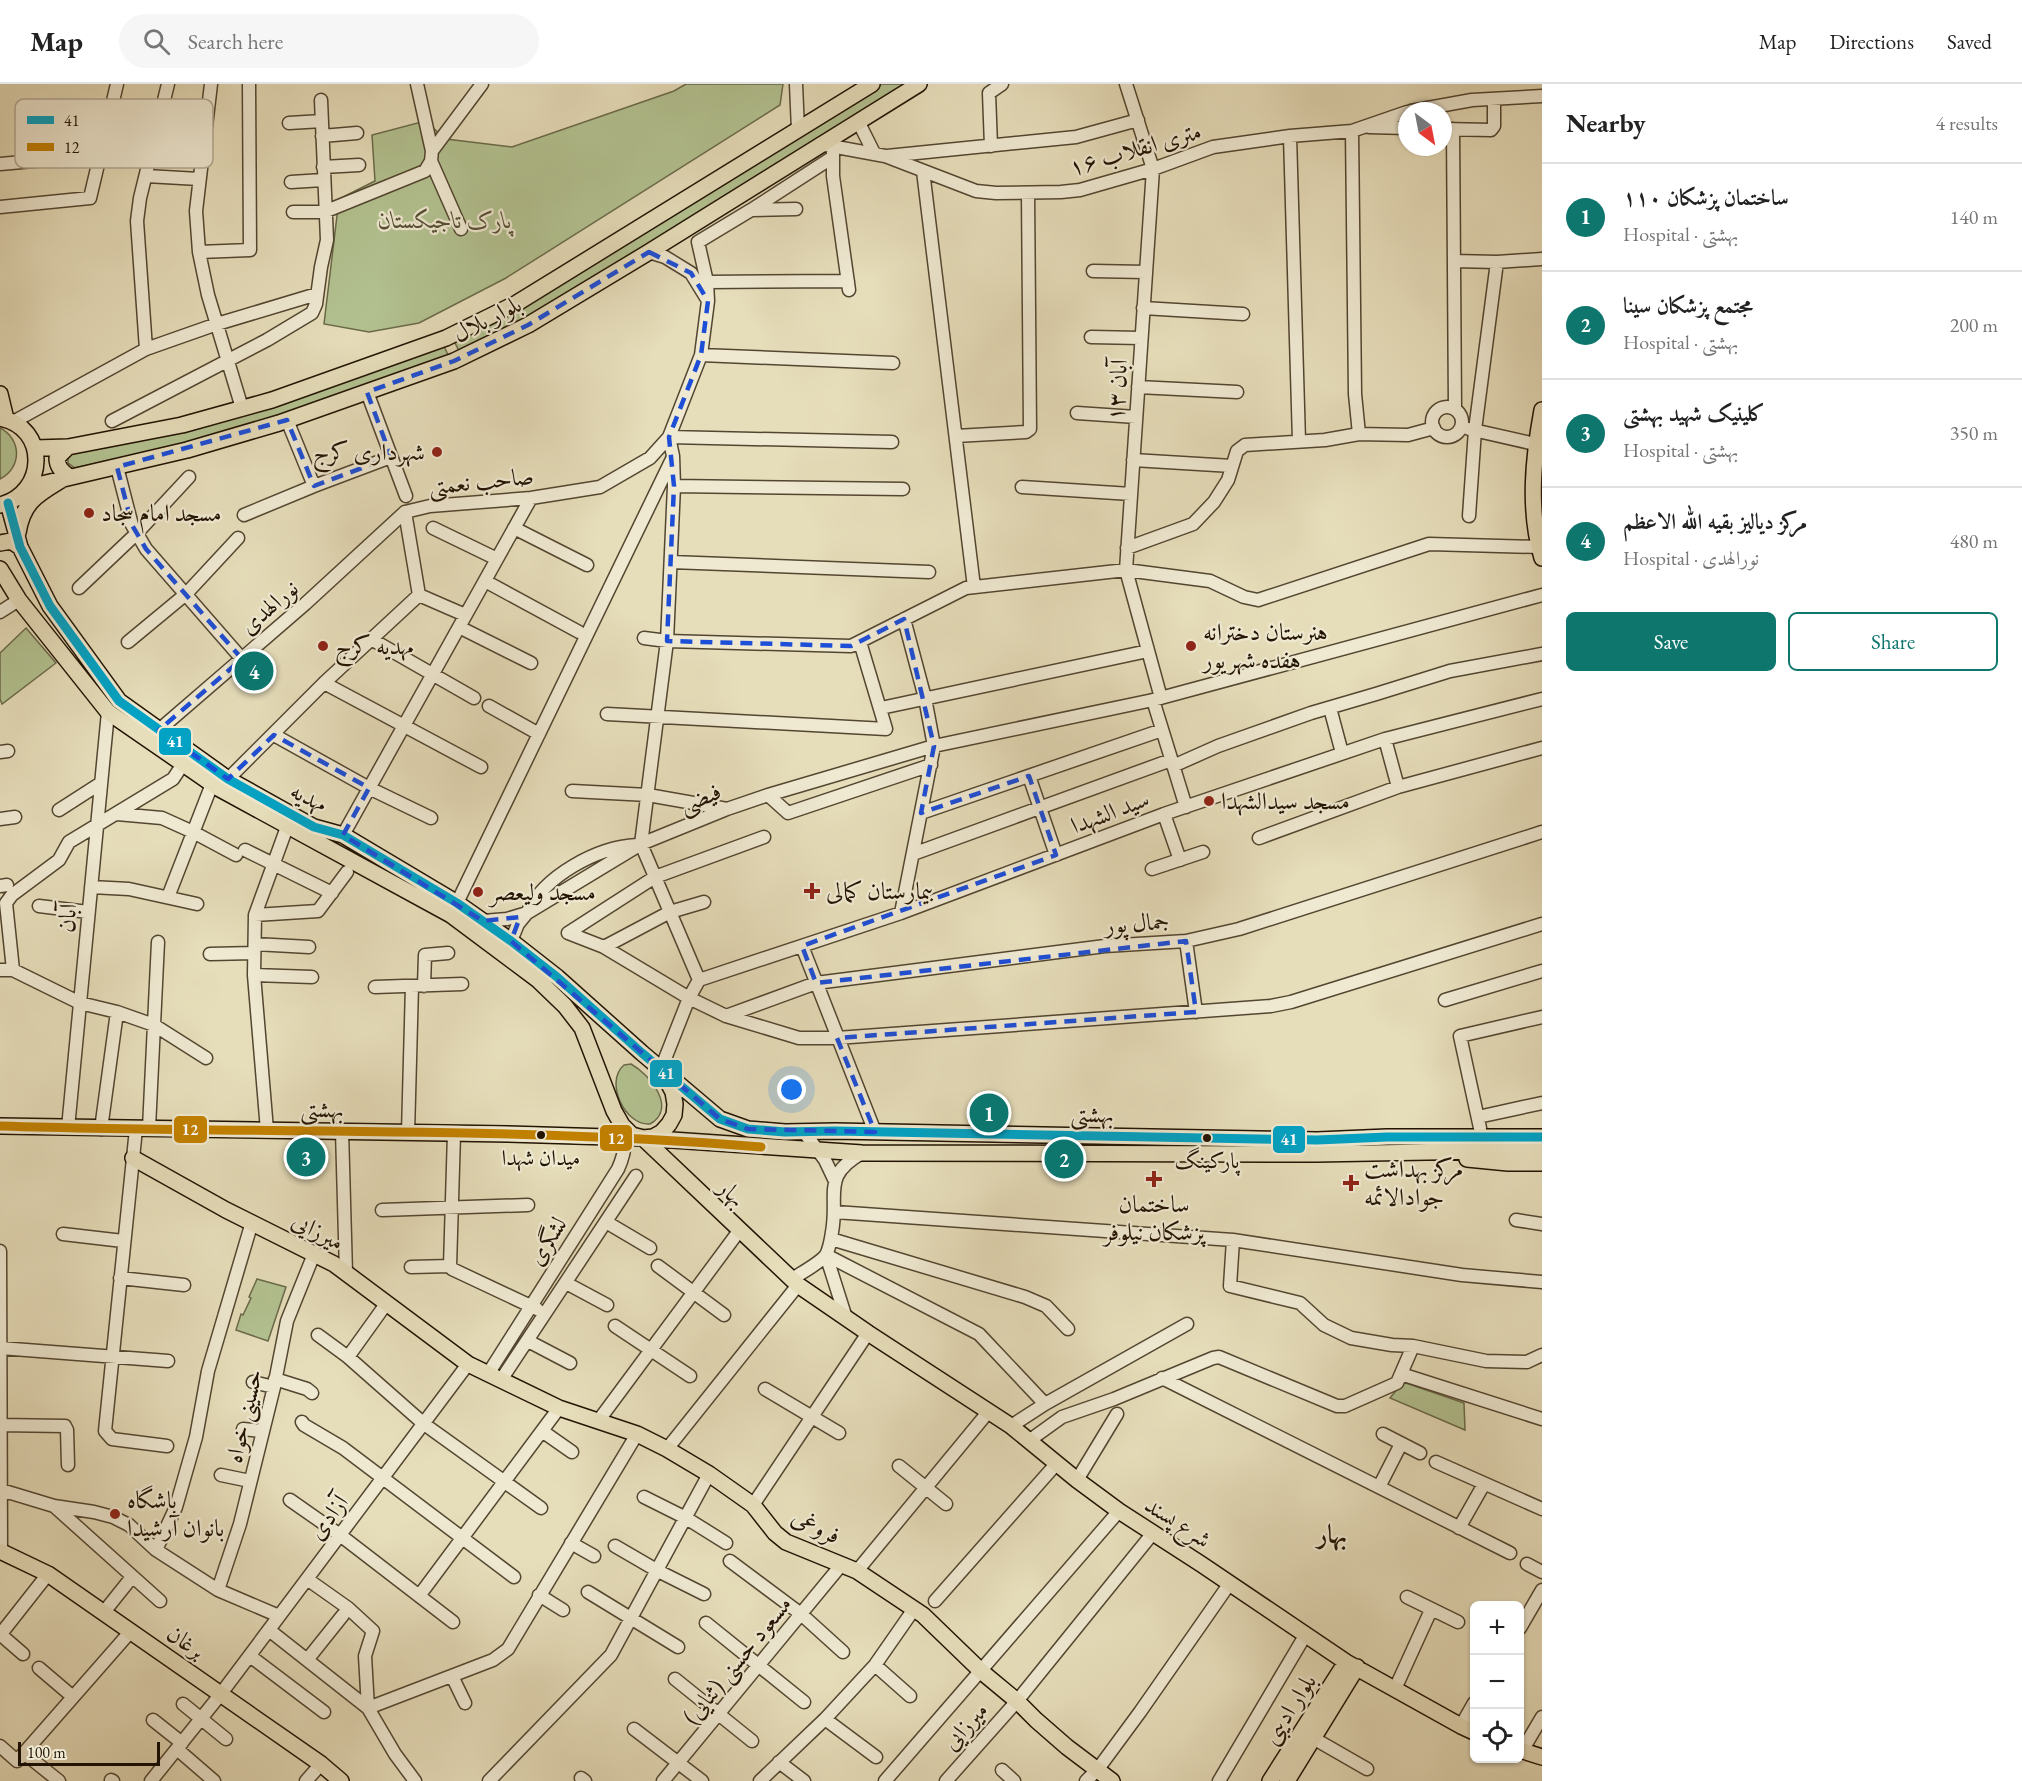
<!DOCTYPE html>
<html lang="en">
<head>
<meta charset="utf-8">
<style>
  body { margin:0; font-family:"EB Garamond",Amiri,serif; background:#f6f6f6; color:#222 }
  .controls { position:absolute; right:18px; bottom:18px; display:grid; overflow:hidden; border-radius:9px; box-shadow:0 2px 4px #0004 }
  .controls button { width:54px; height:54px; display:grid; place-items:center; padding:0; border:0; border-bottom:2px solid #e0e0e0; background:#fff; color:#222; font:30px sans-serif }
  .compass { position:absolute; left:1398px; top:18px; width:54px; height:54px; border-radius:50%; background:#fff; box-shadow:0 2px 4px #0004; rotate:148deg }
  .scale { position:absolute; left:18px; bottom:15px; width:142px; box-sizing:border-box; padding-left:6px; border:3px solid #221302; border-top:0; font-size:16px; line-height:21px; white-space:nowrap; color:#221302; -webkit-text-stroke:4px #efe9d2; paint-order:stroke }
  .you { position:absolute; left:792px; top:1006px; width:21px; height:21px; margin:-15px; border:4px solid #fff; border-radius:50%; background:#1a73e8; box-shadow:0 0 0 9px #1a73e833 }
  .badge { display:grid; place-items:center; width:39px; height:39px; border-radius:50%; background:#0f766e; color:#fff; font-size:20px; font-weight:700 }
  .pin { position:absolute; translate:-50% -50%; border:3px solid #fff; box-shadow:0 2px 6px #0006 }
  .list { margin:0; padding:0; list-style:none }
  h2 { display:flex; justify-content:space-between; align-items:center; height:78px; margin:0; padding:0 24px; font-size:26px }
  h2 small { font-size:20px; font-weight:400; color:#767676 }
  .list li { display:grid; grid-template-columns:39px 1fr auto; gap:18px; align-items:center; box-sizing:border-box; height:108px; padding:0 24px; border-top:2px solid #e0e0e0 }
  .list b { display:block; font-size:22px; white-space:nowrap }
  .list p { margin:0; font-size:20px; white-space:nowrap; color:#767676 }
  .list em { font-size:20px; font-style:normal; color:#767676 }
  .actions { display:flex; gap:12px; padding:18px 24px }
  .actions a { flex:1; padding:14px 0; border:2px solid #0f766e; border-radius:9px; text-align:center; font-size:21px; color:#0f766e }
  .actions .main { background:#0f766e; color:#fff }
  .icon { flex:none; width:33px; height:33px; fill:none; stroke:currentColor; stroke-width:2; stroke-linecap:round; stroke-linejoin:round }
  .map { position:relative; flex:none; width:1542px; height:1697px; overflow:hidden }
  header { display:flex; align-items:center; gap:36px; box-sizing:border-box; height:84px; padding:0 30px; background:#fff; border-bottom:2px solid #e0e0e0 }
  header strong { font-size:28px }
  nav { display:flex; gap:33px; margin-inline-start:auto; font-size:21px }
  .search { width:420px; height:54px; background:#f6f6f6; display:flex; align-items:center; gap:15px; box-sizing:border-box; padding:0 21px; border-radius:33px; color:#767676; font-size:22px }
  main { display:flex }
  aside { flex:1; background:#fff }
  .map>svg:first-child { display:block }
  .green { fill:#b3c291; stroke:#6a6a4a; stroke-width:1.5 }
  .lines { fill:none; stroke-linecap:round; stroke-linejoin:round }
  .minor-casing { stroke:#534630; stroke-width:15 }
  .major-casing { stroke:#221302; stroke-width:18 }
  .minor { stroke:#efe9d2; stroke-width:12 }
  .major { stroke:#e6ddba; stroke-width:15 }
  .bus-1-casing { stroke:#efe9d2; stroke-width:14 }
  .bus-2-casing { stroke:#efe9d2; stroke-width:14 }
  .bus-1 { stroke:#02a2c4; stroke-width:9 }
  .bus-2 { stroke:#c28100; stroke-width:9 }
  .marked { fill:none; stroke:#1d4ed8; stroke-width:4.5; stroke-dasharray:12 8; stroke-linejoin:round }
  .poi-dot { fill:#8f2418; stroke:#efe9d2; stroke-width:2 }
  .bus-dot { fill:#221302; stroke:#efe9d2; stroke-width:2 }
  .labels { text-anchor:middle; stroke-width:4.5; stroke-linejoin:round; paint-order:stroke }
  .bus-label { font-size:22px; fill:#221302; stroke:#efe9d2 }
  .street-label { font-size:24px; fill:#221302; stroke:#efe9d2 }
  .park-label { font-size:24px; font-style:italic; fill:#555034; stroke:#efe9d2 }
  .poi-label { font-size:24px; fill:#221302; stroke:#efe9d2; text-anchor:start }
  .neighbourhood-label { font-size:26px; font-weight:bold; fill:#221302; stroke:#efe9d2 }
  .key { fill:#efe9d2; stroke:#b2a994; stroke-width:1.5 }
  .key-label { font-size:16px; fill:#221302 }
  .line-badge { stroke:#efe9d2; stroke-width:2 }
  .badge-label { font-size:16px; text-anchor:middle; font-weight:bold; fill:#fff }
</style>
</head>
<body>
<header>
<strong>Map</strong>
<div class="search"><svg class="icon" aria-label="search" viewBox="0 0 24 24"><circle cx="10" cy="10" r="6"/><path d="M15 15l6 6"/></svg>Search here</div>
<nav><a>Map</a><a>Directions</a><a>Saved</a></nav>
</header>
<main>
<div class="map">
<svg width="1542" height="1697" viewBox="0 0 1542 1697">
  <rect width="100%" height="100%" fill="#e6ddba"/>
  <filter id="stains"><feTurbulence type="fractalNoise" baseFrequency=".00333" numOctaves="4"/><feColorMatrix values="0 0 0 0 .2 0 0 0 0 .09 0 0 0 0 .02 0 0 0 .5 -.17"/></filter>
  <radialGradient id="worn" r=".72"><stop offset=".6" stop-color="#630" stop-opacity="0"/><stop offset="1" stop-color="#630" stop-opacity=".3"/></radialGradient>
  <path class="green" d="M686,0H783L780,21L506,194L419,239L369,248L324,240L339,115L375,97L372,51L425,37L446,55L512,63L674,7Z
    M880,0H909L524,237L459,267L453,255Z
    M443,260L449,273L266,337L162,365L75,384L68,379V372L72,369Z
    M0,344C22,355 22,384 0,395Z
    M26,544L56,579L2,620L0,615V569Z
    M631,980C649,990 678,1024 650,1040C625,1042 604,998 624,981Z
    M257,1195L286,1203L268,1257L236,1246L241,1230L243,1231L251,1214L249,1213Z
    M1403,1298L1464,1319L1465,1346L1390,1314Z"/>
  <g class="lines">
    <defs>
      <path id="minor" d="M211,0L196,127L199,168L208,211L242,324
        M796,0L798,46
        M1126,0L1153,85L1126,486L1161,614
        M1411,27L1472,16L1542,12
        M858,37L874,69
        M289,39L322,37
        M1369,43L1407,44
        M1443,45L1491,46L1494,42V15
        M1453,45L1455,325
        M1352,47L1355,310L1359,350
        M322,52L357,49
        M1290,52L1299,357
        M820,60L885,72L976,107L996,109L1061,108L1080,106L1153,85L1213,63L1290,52L1352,47L1407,28
        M991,62L989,9L1002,0
        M432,67L482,0
        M833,68V92L849,206
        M887,72L1076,53L1138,36
        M431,77L461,145
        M0,80L78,73
        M323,83L359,81
        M923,87L974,503
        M146,92L199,95
        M291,98L323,96
        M0,123L90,114L117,0
        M752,126L796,125
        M293,128H324L425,87L431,77L432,67L417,0
        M199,168L250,166L249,0
        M649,168L665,173L691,189L707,215
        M1454,177L1497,178L1542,175
        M1093,187L1146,188
        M707,198L848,197
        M1143,224L1243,230
        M1091,253L1141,254
        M146,265L137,137L140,114L168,0
        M701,271L893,279
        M1138,303L1237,308
        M367,308L406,412
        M1432 338a15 15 0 1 1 30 0a15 15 0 1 1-30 0Z
        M1077,329L1136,333
        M112,337L267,256L312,229L316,220L321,183L327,156L321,16
        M13,338L146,265L217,240L317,210
        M1469,345L1535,360
        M956,352L1026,348L1030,345L1028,109
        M1133,376L1232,382
        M117,383L132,441L146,465L242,575
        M314,402L391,373
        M674,402L903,405
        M1022,403L1131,410
        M244,431L314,402L287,336
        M1469,432L1475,346L1497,178
        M433,444L497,475
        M514,444L587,481
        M1127,464L1193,440L1214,418L1228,396L1237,367L1245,361L1325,356L1359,350L1408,351L1434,344
        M671,478L929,488
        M485,497L579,548
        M79,504L137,449L189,393
        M419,511L465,531
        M0,528L19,516
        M459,543L531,579
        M644,554L667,557L851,562L966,504L1126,486L1210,497L1244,513L1258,516L1429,460L1539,463
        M371,555L474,614
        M128,558L186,510L238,454
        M324,599L481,683
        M1153,616L1186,723
        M489,622L539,650
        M881,624L1148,567
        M1330,624L1342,669
        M607,630L886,645L860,558
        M159,646L305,520L405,428L430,422L531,414L600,403L650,374L669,353L701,271L708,217L707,198L698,158L751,126L833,73
        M274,651L369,704L431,734
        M1385,655L1398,703
        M0,668L8,667
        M1173,682L1218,662L1311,629L1376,610L1450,587L1542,570
        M1029,692L1056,771
        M228,695L324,599L419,511L405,428
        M572,707L648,711L727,725
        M768,711L788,729L931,681
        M59,726L101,699
        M921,729L1162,646
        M117,730L162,734L193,748L236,771
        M1164,730L1180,776
        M0,735L15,733
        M343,751L531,414
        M1259,754L1398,703L1542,664
        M245,766L332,809
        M913,770L1171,676
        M1152,785L1203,768
        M0,802L7,801
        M91,803L129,805L197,820
        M168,813L212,700
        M457,819L673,373
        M39,822L88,828
        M901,829L934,662L925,614L904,535
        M255,831L318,827L347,788
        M483,837L507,835L527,829C544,792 597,763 637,761
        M568,849L604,863L689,914L726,932L799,954H837L1271,922L1291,918L1542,840
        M568,849L655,793L764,753
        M511,857L518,840L527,829L641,760L727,725L768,711L934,662L1153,616L1542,511
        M1186,857L1196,928
        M255,860L309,863
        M802,862L875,1048
        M604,863L670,828L704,818
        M210,870L254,869
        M0,886H13L80,919L117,928L154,941L206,974
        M13,886L6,819L12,811L59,776L69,758L173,695L183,680
        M254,891L312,893
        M699,896L901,829L1164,730L1385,655L1542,615
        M699,896L641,760L667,557L674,402L673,372L669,353L892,358
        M424,902L425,871L448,869
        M375,903L462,900
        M1445,916L1542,887
        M726,932L816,899L1105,862L1186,857L1239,845L1542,748
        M661,985L689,914L699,896
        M1478,1033L1542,1019
        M68,1044L108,628
        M149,1044L158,858
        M1480,1044L1460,952L1542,933
        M101,1045L117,928
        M136,1045L105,1347L112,1355L167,1362
        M267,1046L254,891L255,831L287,743
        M342,1047L346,1189
        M804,1048L825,1076L834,1095
        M408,1049L412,902
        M454,1050L450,1182L452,1185L537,1225
        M382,1126L528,1121
        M835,1128L1233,1156L1462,1191L1542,1198
        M1516,1136L1542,1140
        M606,1138L650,1164
        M63,1150L123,1157
        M831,1155L1025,1213L1046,1222L1068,1245
        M1233,1156L1230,1202L1300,1219L1324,1241L1351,1254L1392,1261L1413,1262L1486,1277L1527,1278L1542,1271
        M0,1167L1,1467
        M826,1171L979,1250L1045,1320
        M826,1171L846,1234
        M658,1182L724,1231
        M411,1183L450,1182
        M120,1194L184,1201
        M792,1195C801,1189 820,1179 826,1171C829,1165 831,1155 832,1148C839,1110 821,1092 862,1069
        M566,1199L607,1221
        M615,1242L690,1292
        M318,1251L348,1273L424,1340L541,1424
        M528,1257L570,1279
        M0,1264L168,1277
        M348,1273L386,1220
        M488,1290L618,1085C624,1072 627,1059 623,1045
        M1401,1290L1542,1335
        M1162,1294L1510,1469
        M275,1295L307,1305L312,1309
        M501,1296L636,1092
        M253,1298L274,1303
        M765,1305L839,1349
        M599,1336L739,1147
        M302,1338L304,1341L343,1364L514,1493
        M0,1341L65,1342L67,1346L68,1381
        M1011,1342L1045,1320L1187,1240
        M243,1345L262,1347
        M542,1347L572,1368
        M1383,1350L1420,1369
        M1030,1356L1062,1333L1114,1315L1213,1274L1219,1273L1337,1322H1345L1397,1299L1413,1262
        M667,1365L798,1201
        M1436,1378L1542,1425
        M899,1382L946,1420
        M221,1391L250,1397
        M1077,1396L1117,1330
        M1379,1403L1401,1360
        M1,1406L54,1422L94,1428L113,1433L129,1441L156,1466L218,1506L279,1532
        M644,1413L686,1434L726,1459
        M290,1416L340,1451L453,1538
        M753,1421L868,1249
        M54,1422L160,1517
        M1459,1444L1484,1400
        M571,1459L594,1472
        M615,1462L658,1487L704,1510
        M156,1466L176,1423L196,1353L208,1287L252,1138
        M730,1477L801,1530L843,1568
        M1527,1480L1542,1488
        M857,1487L989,1327
        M307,1495L348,1524L373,1547L365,1572L368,1624
        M218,1506L240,1440L274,1303L287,1237L314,1170
        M588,1508L678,1563
        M539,1511L563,1526
        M419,1512L559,1324
        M1407,1513L1458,1538
        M935,1517L1057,1379
        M104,1528L132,1493
        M706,1539L804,1618
        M1520,1544L1542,1506
        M269,1546L368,1624L395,1670L415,1697
        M0,1550L23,1570
        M0,1551L48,1490
        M250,1572L324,1628
        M307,1576L343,1531
        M875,1581L910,1612
        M39,1584L73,1613
        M452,1592L465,1619
        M675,1595L752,1657
        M1395,1605L1431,1526
        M183,1620L226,1655
        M368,1624L493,1576L508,1565L637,1350
        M825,1635L876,1673
        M153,1636L182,1659
        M1461,1642L1474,1619
        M634,1645L702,1697
        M1313,1654L1367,1685
        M0,1662L17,1677L24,1669L59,1697
        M177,1665L214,1697
        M1522,1667L1542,1633
        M24,1669L131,1547
        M779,1678L804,1697
        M1002,1686L1014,1697
        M581,1694L585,1697
        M111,1696L113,1697
        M151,1697L220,1611L468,1280
        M306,1697L321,1680
        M489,1697L611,1571L709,1390
        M663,1697L842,1480
        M760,1697L825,1635L875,1581L914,1525
        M885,1697L1119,1427
        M946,1697L1017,1617L1153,1449
        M1086,1697L1098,1685L1140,1628L1230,1499
        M1219,1697L1306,1550"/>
      <path id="major" d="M0,310L6,335
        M1542,326C1533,375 1528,426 1542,474
        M0,334C49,343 47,410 0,421
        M35,364L68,363L182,341L272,316L446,254L517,219L872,0
        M29,403L187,366L279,339L454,277L528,241L649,168L919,0
        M8,419L20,463L50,522L119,617L228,695L314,743L343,751L457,819L511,857L557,893L642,969L720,1035L748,1045L785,1048L835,1047L1317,1056L1387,1053H1542
        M18,449C23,415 41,409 68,392C62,387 57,383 57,374L68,363
        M0,459L11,457L20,463
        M0,485L19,516L108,628L218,704L451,831L538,896L565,922L582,944L614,1027L622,1041L632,1051L643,1054L653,1053L662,1048L669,1040L674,1031L675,1020L673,1008L663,989
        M0,1042L508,1050L643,1054L862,1069L1316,1070L1542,1066
        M643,1054L798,1201L868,1249L1011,1342L1077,1396L1119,1427L1201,1480L1346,1578L1461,1642L1474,1648
        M133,1074L226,1126L334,1180L468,1280L559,1324L637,1350L667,1365L709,1390L753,1421L775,1449L786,1458L857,1487L923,1531L982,1588L1017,1617L1036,1636L1067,1663L1112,1697
        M1467,1075L1508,1079H1542
        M0,1467L48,1490L321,1680L341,1697
        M1520,1666L1542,1673
        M1270,1697L1346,1578
        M1287,1697L1357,1583"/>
    </defs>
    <use href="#minor" class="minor-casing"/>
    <use href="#major" class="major-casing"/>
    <use href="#minor" class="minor"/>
    <use href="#major" class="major"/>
    <defs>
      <path id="bus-1" d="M8,419L20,463L50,522L119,617L228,695L314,743L343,751L457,819L511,857L557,893L642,969L720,1035L748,1045L785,1048L835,1047L1317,1056L1387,1053H1542"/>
      <path id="bus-2" d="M0,1042C254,1050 508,1042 761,1063"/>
    </defs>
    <use href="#bus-1" class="bus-1-casing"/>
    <use href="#bus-2" class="bus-2-casing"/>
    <use href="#bus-1" class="bus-1"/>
    <use href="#bus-2" class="bus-2"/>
  </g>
  <path class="marked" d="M649,168L691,189L708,217L701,271L669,353L674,402L667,557L851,562L904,535L934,662L921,729L1029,692L1056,771L802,862L816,899L1186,857L1196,928L837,954L875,1048L748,1045L720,1035L511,857L520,833L483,837L343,751L369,704L274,651L228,695L159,646L242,575L146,465L132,441L117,383L287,336L314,402L391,373L367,308L454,277L528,241Z"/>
  <g class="poi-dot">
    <circle cx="437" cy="368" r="6"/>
    <circle cx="89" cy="429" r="6"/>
    <circle cx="323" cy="562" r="6"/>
    <circle cx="1191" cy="562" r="6"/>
    <circle cx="1209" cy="717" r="6"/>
    <path d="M809 798h6v6h6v6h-6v6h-6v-6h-6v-6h6z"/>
    <circle cx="478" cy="808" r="6"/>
    <path d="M1151 1086h6v6h6v6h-6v6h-6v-6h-6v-6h6z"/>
    <path d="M1348 1090h6v6h6v6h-6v6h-6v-6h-6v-6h6z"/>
    <circle cx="115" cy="1430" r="6"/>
  </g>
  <g class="bus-dot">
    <circle cx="541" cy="1051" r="5"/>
    <circle cx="1207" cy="1054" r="5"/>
  </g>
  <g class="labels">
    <g class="bus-label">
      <text x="541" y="1081">میدان شهدا</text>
      <text x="1207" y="1084">پارکینگ</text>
    </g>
    <g class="street-label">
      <text transform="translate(1135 65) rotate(-16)" y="8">۱۶ متری انقلاب</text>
      <text transform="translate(487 235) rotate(-27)" y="8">بلوار بلال</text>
      <text transform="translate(1117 306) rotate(-86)" y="8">۱۳ آبان</text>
      <text transform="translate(481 397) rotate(-6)" y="8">صاحب نعمتی</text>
      <text transform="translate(269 523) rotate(-41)" y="8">نورالهدی</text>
      <text transform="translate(309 713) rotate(26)" y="8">مهدیه</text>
      <text transform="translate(700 714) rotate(-22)" y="8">فیضی</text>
      <text transform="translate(1110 728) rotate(-21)" y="8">سید الشهدا</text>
      <text transform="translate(67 834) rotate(-85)" y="8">آبان</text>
      <text transform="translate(1137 839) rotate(-4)" y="8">جمال پور</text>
      <text transform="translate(322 1025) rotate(1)" y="8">بهشتی</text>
      <text transform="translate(1092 1030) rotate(1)" y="8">بهشتى</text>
      <text transform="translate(732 1109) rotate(44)" y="8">بهار</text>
      <text transform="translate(318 1147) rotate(28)" y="8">میرزایی</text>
      <text transform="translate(547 1157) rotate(-58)" y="8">لشگری</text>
      <text transform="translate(244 1332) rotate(-77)" y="8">حسینی خواه</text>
      <text transform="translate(328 1433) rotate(-53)" y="8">آزادی</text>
      <text transform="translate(1178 1438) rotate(33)" y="8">شرع پسند</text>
      <text transform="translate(816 1442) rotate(26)" y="8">فروغی</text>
      <text transform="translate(186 1558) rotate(35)" y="8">برغان</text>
      <text transform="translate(737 1576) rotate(-51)" y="8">مسعود حسنی (ثنایی)</text>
      <text transform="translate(1289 1625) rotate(-57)" y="8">بلوار ادیبی</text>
      <text transform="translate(965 1642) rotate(-48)" y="8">میرزایی</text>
    </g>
    <g class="park-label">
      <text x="445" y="144">پارک تاجیکستان</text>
    </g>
    <g class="poi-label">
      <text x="425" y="376" text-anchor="end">شهرداری کرج</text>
      <text x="101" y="437">مسجد امام سجاد</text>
      <text x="1203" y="556">هنرستان دخترانه<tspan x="1203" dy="28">هفده شهریور</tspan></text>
      <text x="335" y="570">مهدیه کرج</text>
      <text x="1221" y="725">مسجد سیدالشهدا</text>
      <text x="826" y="815">بیمارستان کمالی</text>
      <text x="490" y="816">مسجد ولیعصر</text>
      <text x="1364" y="1093">مرکز بهداشت<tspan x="1364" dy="28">جوادالائمه</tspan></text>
      <text x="1154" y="1128" text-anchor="middle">ساختمان<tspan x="1154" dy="28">پزشکان نیلوفر</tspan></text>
      <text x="127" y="1424">باشگاه<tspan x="127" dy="28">بانوان آرشیدا</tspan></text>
    </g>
    <g class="neighbourhood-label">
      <text x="1332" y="1459">بهار</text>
    </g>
  </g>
  <rect x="15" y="15" width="198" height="69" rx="9" class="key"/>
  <rect x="27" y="32" width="27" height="8" fill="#02a2c4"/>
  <rect x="27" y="59" width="27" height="8" fill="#c28100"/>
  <g class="key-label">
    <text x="64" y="42">41</text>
    <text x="64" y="69">12</text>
  </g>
  <g class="line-badge">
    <rect x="158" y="643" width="34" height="29" rx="6" fill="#02a2c4"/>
    <rect x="649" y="975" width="34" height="29" rx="6" fill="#02a2c4"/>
    <rect x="173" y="1031" width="35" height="29" rx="6" fill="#c28100"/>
    <rect x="599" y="1040" width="34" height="28" rx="6" fill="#c28100"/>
    <rect x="1272" y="1041" width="34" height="29" rx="6" fill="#02a2c4"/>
  </g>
  <g class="badge-label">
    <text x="175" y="663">41</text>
    <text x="666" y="995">41</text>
    <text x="190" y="1051">12</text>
    <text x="616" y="1060">12</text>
    <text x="1289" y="1061">41</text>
  </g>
  <rect width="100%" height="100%" filter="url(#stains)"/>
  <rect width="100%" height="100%" fill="url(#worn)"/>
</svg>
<div class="controls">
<button>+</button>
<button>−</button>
<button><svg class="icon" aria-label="locate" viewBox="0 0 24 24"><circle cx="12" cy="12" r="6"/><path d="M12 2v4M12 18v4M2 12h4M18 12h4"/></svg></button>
</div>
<svg class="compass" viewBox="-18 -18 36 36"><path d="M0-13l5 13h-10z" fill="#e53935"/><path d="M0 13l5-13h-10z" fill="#767676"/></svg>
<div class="scale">100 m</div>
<div class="you"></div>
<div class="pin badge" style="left:989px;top:1029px">1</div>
<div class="pin badge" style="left:1064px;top:1075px">2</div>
<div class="pin badge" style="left:306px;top:1073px">3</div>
<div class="pin badge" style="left:254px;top:587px">4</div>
</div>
<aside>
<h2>Nearby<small>4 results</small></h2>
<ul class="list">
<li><span class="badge">1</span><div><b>ساختمان پزشکان ۱۱۰</b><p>Hospital · بهشتى</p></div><em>140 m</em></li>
<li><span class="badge">2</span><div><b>مجتمع پزشکان سینا</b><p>Hospital · بهشتى</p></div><em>200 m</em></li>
<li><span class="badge">3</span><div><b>کلینیک شهید بهشتی</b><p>Hospital · بهشتی</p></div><em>350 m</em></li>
<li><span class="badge">4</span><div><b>مرکز دیالیز بقیه الله الاعظم</b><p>Hospital · نورالهدی</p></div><em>480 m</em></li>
</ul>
<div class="actions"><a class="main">Save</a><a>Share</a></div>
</aside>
</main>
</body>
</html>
